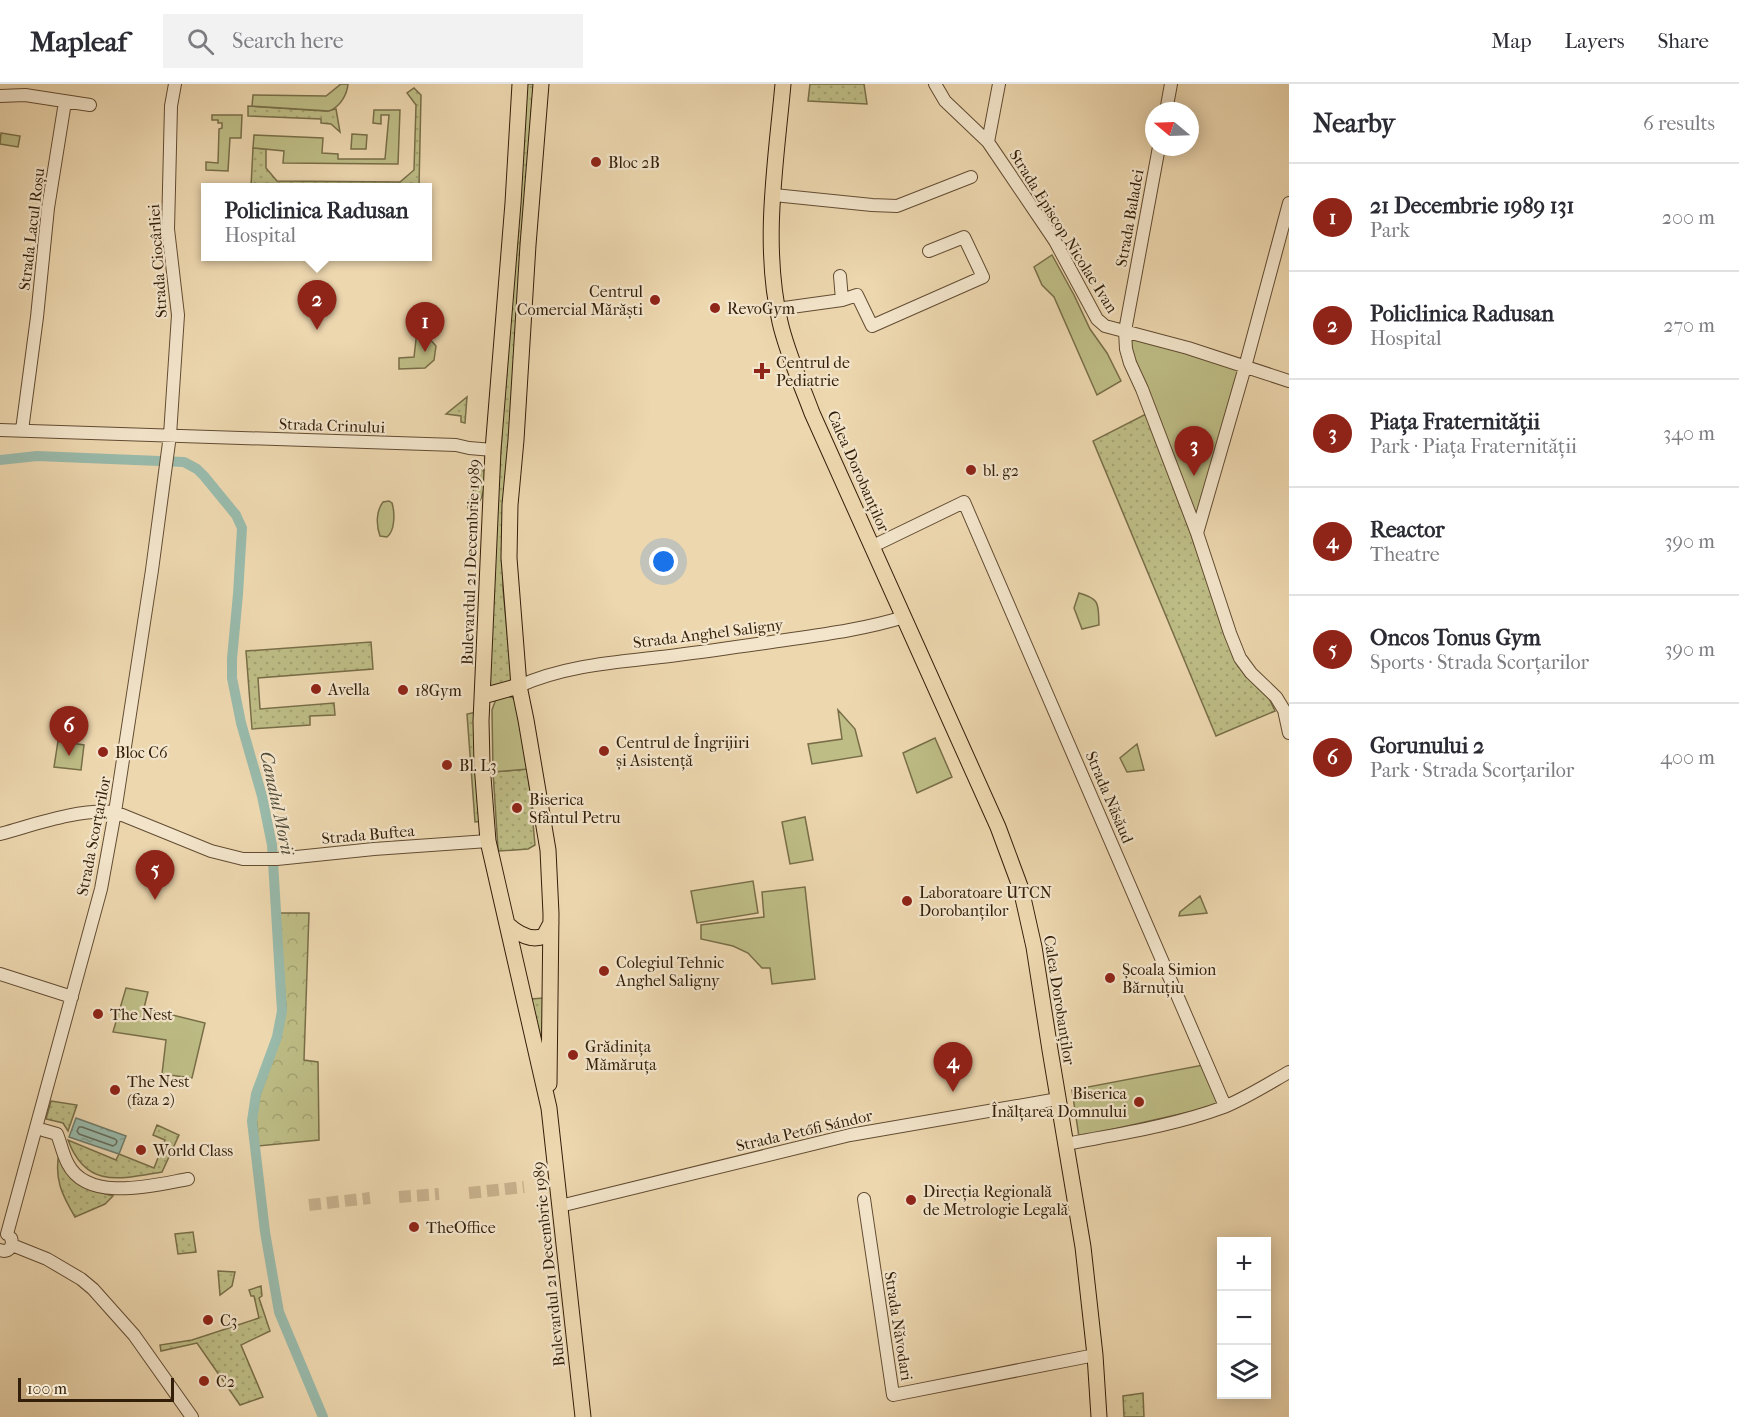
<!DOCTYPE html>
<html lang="en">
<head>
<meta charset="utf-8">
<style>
  body { margin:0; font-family:"IM FELL French Canon",serif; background:#f2f2f3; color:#2b2b33 }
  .controls { position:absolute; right:18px; bottom:18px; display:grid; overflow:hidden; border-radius:0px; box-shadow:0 3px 15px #0003 }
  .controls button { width:54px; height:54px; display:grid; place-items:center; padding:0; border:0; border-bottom:2px solid #e1e1e2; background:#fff; color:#2b2b33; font:30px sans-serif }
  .compass { position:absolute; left:1145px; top:18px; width:54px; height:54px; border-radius:50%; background:#fff; box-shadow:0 3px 15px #0003; rotate:289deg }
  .scale { position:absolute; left:18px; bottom:15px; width:156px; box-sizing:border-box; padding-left:6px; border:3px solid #331e09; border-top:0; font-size:16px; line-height:21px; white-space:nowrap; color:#331e09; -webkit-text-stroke:4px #f3e5cb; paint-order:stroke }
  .you { position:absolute; left:664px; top:478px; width:21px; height:21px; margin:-15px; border:4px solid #fff; border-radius:50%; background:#1a73e8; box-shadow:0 0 0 9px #1a73e833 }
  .badge { display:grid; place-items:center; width:39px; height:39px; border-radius:50%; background:#8f2418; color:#fff; font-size:20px; font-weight:700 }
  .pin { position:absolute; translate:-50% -50px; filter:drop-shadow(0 2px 3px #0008) }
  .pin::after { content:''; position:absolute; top:32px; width:21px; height:18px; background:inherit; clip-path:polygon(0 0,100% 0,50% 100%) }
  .popup { position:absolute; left:201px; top:99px; width:231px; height:78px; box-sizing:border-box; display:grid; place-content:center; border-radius:0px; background:#fff; filter:drop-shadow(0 2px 4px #0005); font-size:20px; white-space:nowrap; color:#7c7c81 }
  .popup b { font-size:22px; color:#2b2b33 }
  .popup::after { content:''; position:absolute; left:50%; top:100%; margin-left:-12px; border:12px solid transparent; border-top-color:#fff }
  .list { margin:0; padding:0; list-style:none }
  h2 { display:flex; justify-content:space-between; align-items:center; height:78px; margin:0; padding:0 24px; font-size:26px }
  h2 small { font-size:20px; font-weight:400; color:#7c7c81 }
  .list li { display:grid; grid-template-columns:39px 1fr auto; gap:18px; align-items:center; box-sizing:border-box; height:108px; padding:0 24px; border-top:2px solid #e1e1e2 }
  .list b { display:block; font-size:22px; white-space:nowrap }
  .list p { margin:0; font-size:20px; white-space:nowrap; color:#7c7c81 }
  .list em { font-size:20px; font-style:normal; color:#7c7c81 }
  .icon { flex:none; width:33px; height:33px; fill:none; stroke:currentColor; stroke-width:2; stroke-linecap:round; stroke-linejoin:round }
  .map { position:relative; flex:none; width:1289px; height:1333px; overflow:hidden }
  header { display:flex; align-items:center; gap:36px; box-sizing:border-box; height:84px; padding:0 30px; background:#fff; border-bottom:2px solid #e1e1e2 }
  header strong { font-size:28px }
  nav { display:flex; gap:33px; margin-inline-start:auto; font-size:21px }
  .search { width:420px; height:54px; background:#f2f2f3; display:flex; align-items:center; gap:15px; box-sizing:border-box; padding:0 21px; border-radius:0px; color:#7c7c81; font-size:22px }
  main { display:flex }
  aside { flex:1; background:#fff }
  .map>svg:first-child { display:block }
  .grass { fill:url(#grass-dots); stroke:#786e48; stroke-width:1.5 }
  .forest { fill:url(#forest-crowns); stroke:#786e48; stroke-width:1.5 }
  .green { fill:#bebd86; stroke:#786e48; stroke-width:1.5 }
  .water { fill:url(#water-ripples); stroke:#707c6a; stroke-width:1.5 }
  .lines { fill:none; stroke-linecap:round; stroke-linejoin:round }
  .shore { stroke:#666c5a; stroke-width:1.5 }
  .canal { stroke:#99baab; stroke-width:10 }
  .minor-tunnel { stroke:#c8b28e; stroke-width:12; stroke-dasharray:12 6; stroke-linecap:butt }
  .minor-casing { stroke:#624c32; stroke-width:14 }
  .major-casing { stroke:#331e09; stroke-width:17 }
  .minor { stroke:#f3e5cb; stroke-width:12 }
  .major { stroke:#edd7af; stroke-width:15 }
  .poi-dot { fill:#8f2418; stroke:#f3e5cb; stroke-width:2 }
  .labels { text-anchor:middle; stroke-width:4.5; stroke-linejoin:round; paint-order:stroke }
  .poi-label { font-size:16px; fill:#331e09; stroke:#f3e5cb; text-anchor:start }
  .street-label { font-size:16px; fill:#331e09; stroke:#f3e5cb }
  .water-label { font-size:18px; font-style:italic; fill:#524d3a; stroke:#f3e5cb }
</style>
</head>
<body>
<header>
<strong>Mapleaf</strong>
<div class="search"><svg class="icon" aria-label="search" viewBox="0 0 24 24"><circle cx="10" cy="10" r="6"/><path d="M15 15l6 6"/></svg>Search here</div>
<nav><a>Map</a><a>Layers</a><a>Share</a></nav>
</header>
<main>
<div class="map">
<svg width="1289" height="1333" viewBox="0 0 1289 1333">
  <defs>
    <pattern id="grass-dots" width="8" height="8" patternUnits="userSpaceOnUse" patternTransform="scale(1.5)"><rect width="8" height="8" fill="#bebd86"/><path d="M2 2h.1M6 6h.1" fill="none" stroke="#a4a272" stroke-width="1.8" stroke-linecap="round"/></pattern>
    <pattern id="forest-crowns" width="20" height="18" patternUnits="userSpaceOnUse" patternTransform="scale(1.5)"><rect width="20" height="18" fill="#bebd86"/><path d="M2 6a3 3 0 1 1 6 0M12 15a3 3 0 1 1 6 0" fill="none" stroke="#a4a272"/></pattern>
    <pattern id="water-ripples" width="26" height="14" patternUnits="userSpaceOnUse" patternTransform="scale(1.5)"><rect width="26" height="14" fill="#99baab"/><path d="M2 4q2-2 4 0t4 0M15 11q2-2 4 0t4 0" fill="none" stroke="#849f92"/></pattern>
  </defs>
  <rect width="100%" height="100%" fill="#edd7af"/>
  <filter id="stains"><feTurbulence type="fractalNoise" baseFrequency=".00333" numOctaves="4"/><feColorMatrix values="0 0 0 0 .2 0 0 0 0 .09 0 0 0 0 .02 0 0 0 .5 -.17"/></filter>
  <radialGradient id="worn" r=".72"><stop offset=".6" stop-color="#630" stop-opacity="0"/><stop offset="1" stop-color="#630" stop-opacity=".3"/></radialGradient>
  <path class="grass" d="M526,0H538L504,451L503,505L512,599L487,605L497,420Z
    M810,0H864L867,20L808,17Z
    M414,4L421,11L419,103H251L253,64L266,65V84L277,97L400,98L414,86L416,21L407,9Z
    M248,22L326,27L336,25L340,48L331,40L321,39V35L248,32Z
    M467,313L465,339L461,338V332L446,330Z
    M1146,330L1184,431L1238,582L1268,612L1275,627L1216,652L1093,357Z
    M476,378L483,380C487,393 485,412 476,423L468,424L469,416L473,410Z
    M371,558L373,585L258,594L260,625L334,619L335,631L310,632V641L252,645L246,567Z
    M477,628L483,737L475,738L467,630Z
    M528,685L535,761L528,765L499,767L498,765L493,688Z
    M544,914L548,1014L531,915Z
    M51,1017L77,1021L68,1047L63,1039L46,1035Z
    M157,1041L179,1051L162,1088C120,1095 86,1105 68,1056L116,1076L119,1070L154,1084L165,1056L153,1051Z
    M59,1069C78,1098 78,1103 113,1112L105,1120L75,1133C62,1111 54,1095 59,1069Z
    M193,1148L196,1168L178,1170L175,1150Z
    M218,1187L235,1188L232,1202L220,1211Z
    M261,1202L262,1212L259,1214L270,1247L241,1261L263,1313L240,1321L197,1259L161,1267L160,1261L192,1256L259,1234L254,1212H251L249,1206Z
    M1143,1309L1144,1333H1124L1123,1312Z"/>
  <path class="forest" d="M279,829H309L304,976L318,978L319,1056L258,1062L256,1030L260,1011L280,952L286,926Z"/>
  <path class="green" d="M341,0H348C347,11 340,23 329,27L252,22L253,11L326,12Z
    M374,26H400L398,80L283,79L284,67L253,64L254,51L323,54L322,69L338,70V75H385L389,31H381V40L373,39Z
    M212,31H242L241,54H230L228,87L206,86V78L218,79L219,45L222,44V39H218V36H212Z
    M1,49L20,52L18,63L0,60Z
    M352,50L367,51L366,65H351Z
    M1052,171L1074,211L1090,245L1107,269L1121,297L1097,311L1054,213L1042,201L1034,183Z
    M417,247H428V253L436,262L434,276L425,284L399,285V274L414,273Z
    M1125,247L1245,283L1197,449Z
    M389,417L392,419C395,429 395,447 387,453L380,452C376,441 376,427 383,418Z
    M1079,509C1101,515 1098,521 1099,541L1082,545L1074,524Z
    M506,611L512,613L515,616L528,685L493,688L492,626L496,615Z
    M838,626L855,645L862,672L812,680L808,660L842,655Z
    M935,654L952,693L917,709L903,669Z
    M58,657L84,661L81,686L54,683Z
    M1137,660L1144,686L1127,688L1120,674Z
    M805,733L813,776L790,780L782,738Z
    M753,797L758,829L697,839L691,807Z
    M805,803L815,895L772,900L770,884H762L748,869L733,862L701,855V841L764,833L762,808Z
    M1200,812L1207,829L1179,832L1180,828Z
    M126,904L148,908L144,924L205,939L192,994L162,990L166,956L113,948Z
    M1203,981L1220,1021L1079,1053L1072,1006Z"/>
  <path class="water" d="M76,1034L126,1052L119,1070L69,1053Z"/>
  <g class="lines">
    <path class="shore" d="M79,1043H82L115,1055L117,1057L116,1060L113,1062L79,1050L77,1047Z"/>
    <path class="canal" d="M0,376L37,372L184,378L197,385L204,392L236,431L242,444L238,510L232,575V594L241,639L262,712L272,761L282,927L277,953L256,1010L252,1037L265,1148L279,1228L323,1333"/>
    <path class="minor-tunnel" d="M469,1109L524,1103
      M399,1113L439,1110
      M309,1121L370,1114"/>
    <defs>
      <path id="minor" d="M935,0L945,17L988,58L1055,157L1097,235L1105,242L1188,264L1289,297
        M0,12L25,11L90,21
        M1166,27L1171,0
        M988,58L999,0
        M1159,63L1125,247L1126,265L1130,279L1142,305L1197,449L1230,549L1240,574L1251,589L1276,613L1284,626L1289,649
        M774,111L872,121L897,122L971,93
        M842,216L857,211L872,242L983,193L964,153L929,167
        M777,225L842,216L840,192
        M0,346L456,361L469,364L493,366
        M22,346L37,233L48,124L65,18
        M1197,449L1245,283L1289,119
        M873,462L964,418L1225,1022
        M519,602C562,583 606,579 652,574C690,570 727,564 765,559C811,552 859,547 904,533
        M0,750C37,740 76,725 115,728L211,767L243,775H277L374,765L488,757
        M0,890L72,913
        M43,1046L57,1050C61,1060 63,1071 68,1080C88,1119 154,1101 188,1095
        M1066,1060C1118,1050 1173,1042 1224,1023C1246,1014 1268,1000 1289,988
        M864,1115L893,1311L1095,1271
        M560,1122L850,1051L1058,1015
        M7,1150L101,805L115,728L152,486L170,351L178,231L168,145L171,22L175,0
        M12,1161L47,1175L81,1195L93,1205L134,1251L192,1333
        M0,1166C8,1169 14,1163 11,1154"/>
      <path id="major" d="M520,0L513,119L493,366L481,637L482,680L488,757L549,1024L583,1333
        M541,0L528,161L516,356L510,421L509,474L519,602L526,636L548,766L551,830L549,1000
        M783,0C776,78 762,160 780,238C787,269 801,299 812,329L998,743L1021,805L1034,863L1050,966L1083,1163L1095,1271L1099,1333
        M483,612L519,602
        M507,840C517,849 530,858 544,852L551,839"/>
    </defs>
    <use href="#minor" class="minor-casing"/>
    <use href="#major" class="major-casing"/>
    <use href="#minor" class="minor"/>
    <use href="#major" class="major"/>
  </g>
  <g class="poi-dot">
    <circle cx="596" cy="78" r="6"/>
    <circle cx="655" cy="216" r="6"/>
    <circle cx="715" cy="224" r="6"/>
    <path d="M759 278h6v6h6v6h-6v6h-6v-6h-6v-6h6z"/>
    <circle cx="971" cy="386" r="6"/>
    <circle cx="316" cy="605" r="6"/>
    <circle cx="403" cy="606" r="6"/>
    <circle cx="604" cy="667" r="6"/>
    <circle cx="103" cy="668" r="6"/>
    <circle cx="447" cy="681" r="6"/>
    <circle cx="517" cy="724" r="6"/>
    <circle cx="907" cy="817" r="6"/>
    <circle cx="604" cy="887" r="6"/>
    <circle cx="1110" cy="894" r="6"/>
    <circle cx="98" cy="930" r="6"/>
    <circle cx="573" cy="971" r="6"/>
    <circle cx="115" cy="1006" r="6"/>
    <circle cx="1139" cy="1018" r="6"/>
    <circle cx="141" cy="1066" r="6"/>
    <circle cx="911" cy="1116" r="6"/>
    <circle cx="414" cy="1143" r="6"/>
    <circle cx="208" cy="1236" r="6"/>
    <circle cx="204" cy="1297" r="6"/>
  </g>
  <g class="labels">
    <g class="poi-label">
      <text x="608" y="84">Bloc 2B</text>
      <text x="643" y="213" text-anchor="end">Centrul<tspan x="643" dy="18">Comercial Mărăști</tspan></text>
      <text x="727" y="230">RevoGym</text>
      <text x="776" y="284">Centrul de<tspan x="776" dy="18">Pediatrie</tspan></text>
      <text x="983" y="392">bl. g2</text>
      <text x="328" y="611">Avella</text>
      <text x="415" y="612">18Gym</text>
      <text x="616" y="664">Centrul de Îngrijiri<tspan x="616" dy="18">și Asistență</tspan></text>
      <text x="115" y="674">Bloc C6</text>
      <text x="459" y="687">Bl. L3</text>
      <text x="529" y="721">Biserica<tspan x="529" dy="18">Sfântul Petru</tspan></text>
      <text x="919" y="814">Laboratoare UTCN<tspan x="919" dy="18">Dorobanților</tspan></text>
      <text x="616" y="884">Colegiul Tehnic<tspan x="616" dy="18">Anghel Saligny</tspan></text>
      <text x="1122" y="891">Școala Simion<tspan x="1122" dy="18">Bărnuțiu</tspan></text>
      <text x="110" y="936">The Nest</text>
      <text x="585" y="968">Grădinița<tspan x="585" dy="18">Mămăruța</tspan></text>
      <text x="127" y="1003">The Nest<tspan x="127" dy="18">(faza 2)</tspan></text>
      <text x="1127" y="1015" text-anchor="end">Biserica<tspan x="1127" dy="18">Înălțarea Domnului</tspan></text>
      <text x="153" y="1072">World Class</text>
      <text x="923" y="1113">Direcția Regională<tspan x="923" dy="18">de Metrologie Legală</tspan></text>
      <text x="426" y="1149">TheOffice</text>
      <text x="220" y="1242">C3</text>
      <text x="216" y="1303">C2</text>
    </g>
    <g class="street-label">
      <text transform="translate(1129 134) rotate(-80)" y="6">Strada Baladei</text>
      <text transform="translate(31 145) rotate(-83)" y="6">Strada Lacul Roșu</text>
      <text transform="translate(1064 147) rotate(58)" y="6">Strada Episcop Nicolae Ivan</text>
      <text transform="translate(157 177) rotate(-94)" y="6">Strada Ciocârliei</text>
      <text transform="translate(332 341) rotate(2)" y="6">Strada Crinului</text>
      <text transform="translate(859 387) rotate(66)" y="6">Calea Dorobanților</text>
      <text transform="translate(470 478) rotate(-88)" y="6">Bulevardul 21 Decembrie 1989</text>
      <text transform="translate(708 549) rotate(-7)" y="6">Strada Anghel Saligny</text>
      <text transform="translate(1110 713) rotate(67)" y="6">Strada Năsăud</text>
      <text transform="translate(368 750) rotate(-5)" y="6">Strada Buftea</text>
      <text transform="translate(93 752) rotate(-79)" y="6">Strada Scorțarilor</text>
      <text transform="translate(1060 916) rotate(81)" y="6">Calea Dorobanților</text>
      <text transform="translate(804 1046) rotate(-13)" y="6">Strada Petőfi Sándor</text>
      <text transform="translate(548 1180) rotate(-96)" y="6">Bulevardul 21 Decembrie 1989</text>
      <text transform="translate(899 1242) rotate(81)" y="6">Strada Năvodari</text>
    </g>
    <g class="water-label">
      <text transform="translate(277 719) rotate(78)" y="6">Canalul Morii</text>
    </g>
  </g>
  <rect width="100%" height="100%" filter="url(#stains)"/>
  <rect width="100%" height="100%" fill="url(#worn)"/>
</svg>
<div class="controls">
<button>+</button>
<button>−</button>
<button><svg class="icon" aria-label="layers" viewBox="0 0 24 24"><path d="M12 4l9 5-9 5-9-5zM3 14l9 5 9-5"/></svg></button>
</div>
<svg class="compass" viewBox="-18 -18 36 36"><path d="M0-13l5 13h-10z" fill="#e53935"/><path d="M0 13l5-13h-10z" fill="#7c7c81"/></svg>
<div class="scale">100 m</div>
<div class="you"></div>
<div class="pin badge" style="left:425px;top:268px">1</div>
<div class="pin badge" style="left:317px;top:246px">2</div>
<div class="popup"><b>Policlinica Radusan</b>Hospital</div>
<div class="pin badge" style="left:1194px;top:392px">3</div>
<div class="pin badge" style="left:953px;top:1008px">4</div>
<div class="pin badge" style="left:155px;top:816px">5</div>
<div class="pin badge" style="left:69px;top:672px">6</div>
</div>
<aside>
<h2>Nearby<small>6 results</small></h2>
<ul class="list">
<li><span class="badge">1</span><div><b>21 Decembrie 1989 131</b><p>Park</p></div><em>200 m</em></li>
<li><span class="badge">2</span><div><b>Policlinica Radusan</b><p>Hospital</p></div><em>270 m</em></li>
<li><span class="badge">3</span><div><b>Piața Fraternității</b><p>Park · Piața Fraternității</p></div><em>340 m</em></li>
<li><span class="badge">4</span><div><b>Reactor</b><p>Theatre</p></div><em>390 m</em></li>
<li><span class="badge">5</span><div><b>Oncos Tonus Gym</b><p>Sports · Strada Scorțarilor</p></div><em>390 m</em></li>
<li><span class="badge">6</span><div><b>Gorunului 2</b><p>Park · Strada Scorțarilor</p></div><em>400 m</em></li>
</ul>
</aside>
</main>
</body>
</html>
